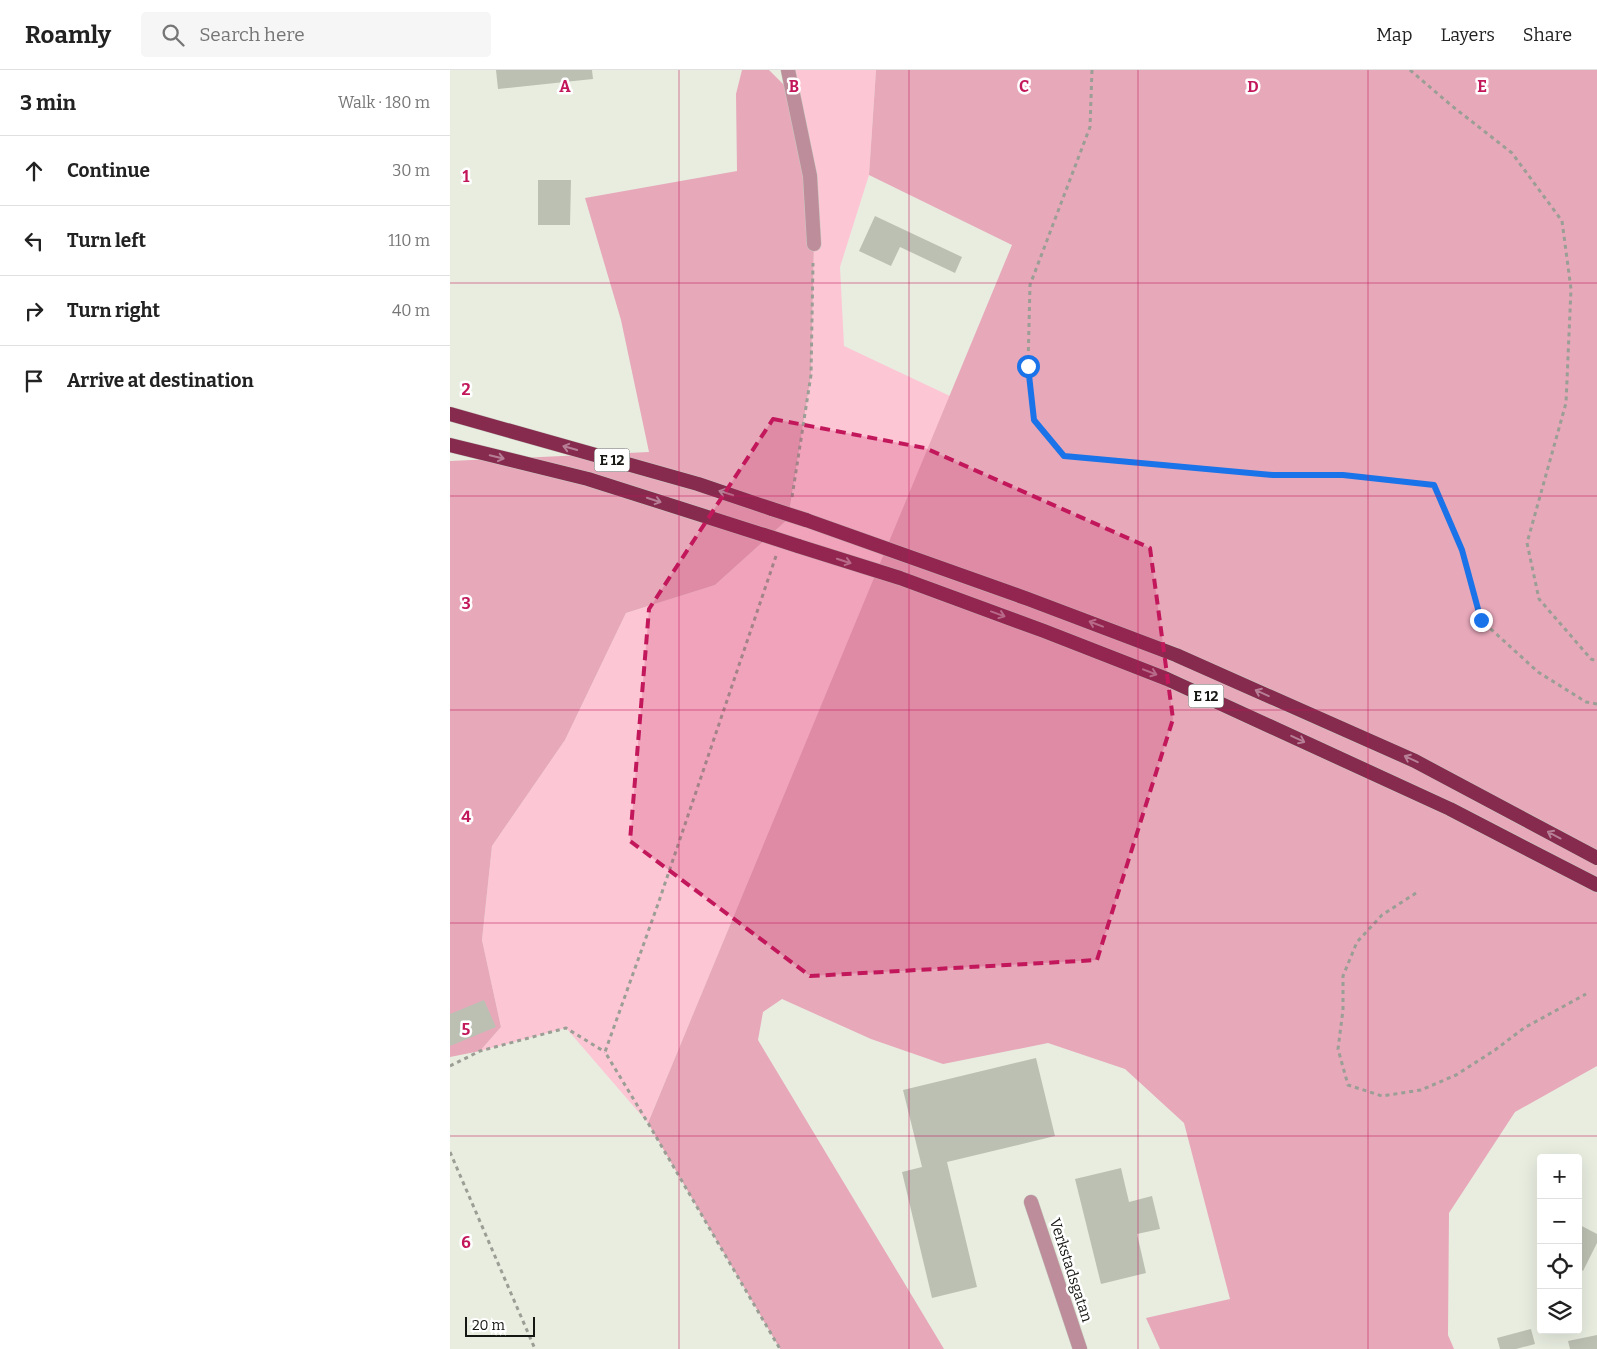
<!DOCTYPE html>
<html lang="en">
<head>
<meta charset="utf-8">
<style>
  body { margin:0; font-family:Bitter,serif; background:#f6f6f6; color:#222 }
  .controls { position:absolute; right:15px; bottom:15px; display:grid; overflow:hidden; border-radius:5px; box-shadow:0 5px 20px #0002 }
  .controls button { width:45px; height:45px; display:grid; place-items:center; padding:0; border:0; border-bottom:1px solid #e0e0e0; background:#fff; color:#222; font:25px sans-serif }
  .scale { position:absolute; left:15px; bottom:12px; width:70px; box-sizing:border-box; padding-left:5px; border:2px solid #151712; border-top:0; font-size:14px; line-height:18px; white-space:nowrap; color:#151712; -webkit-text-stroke:4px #fff; paint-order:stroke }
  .stop { position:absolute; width:15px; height:15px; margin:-11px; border:4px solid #1a73e8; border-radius:50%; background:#fff }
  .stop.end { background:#1a73e8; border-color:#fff; box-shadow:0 1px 5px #0008 }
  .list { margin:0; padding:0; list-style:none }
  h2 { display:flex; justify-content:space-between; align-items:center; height:65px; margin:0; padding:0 20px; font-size:21px }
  h2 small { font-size:16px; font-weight:400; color:#767676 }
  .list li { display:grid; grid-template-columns:32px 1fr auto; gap:15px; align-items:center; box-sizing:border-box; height:70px; padding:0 20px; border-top:1px solid #e0e0e0 }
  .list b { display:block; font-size:19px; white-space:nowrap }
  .list em { font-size:16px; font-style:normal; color:#767676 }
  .icon { flex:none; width:28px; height:28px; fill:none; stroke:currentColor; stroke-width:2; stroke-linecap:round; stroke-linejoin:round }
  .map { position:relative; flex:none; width:1147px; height:1279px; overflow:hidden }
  header { display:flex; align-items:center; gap:30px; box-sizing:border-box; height:70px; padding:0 25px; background:#fff; border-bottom:1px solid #e0e0e0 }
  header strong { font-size:24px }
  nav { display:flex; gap:28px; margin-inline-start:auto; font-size:18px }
  .search { width:350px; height:45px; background:#f6f6f6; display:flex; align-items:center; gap:12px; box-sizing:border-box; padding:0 18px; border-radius:5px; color:#767676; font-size:19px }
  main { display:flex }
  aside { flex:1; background:#fff }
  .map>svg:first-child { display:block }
  .green { fill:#fdc6d5 }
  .forest { fill:#e7a8ba }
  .building { fill:#bbc0b3 }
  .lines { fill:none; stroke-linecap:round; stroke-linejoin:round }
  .minor-casing { stroke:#c6cbbf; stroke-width:15 }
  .trunk-casing { stroke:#c6cbbf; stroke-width:15 }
  .path { stroke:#9a9e94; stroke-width:3; stroke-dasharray:4 4; stroke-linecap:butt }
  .minor { stroke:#be8d9b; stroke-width:14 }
  .trunk { stroke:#862a4e; stroke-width:14 }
  .trunk-bridge-casing { stroke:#c6cbbf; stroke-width:15; stroke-linecap:butt }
  .trunk-bridge { stroke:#862a4e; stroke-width:14 }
  .oneway { stroke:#b67f95 }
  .route { stroke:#1a73e8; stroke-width:6 }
  .marked { fill:#c2185b; fill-opacity:0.2; stroke:#c2185b; stroke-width:4; stroke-dasharray:10 6; stroke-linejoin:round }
  .grid { fill:none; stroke:#c2185b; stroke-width:1; stroke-opacity:0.55 }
  .labels { text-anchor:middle; stroke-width:5; stroke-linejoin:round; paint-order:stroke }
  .shield { fill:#fff; stroke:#5b5d59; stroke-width:1 }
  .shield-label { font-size:14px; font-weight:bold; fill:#151712 }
  .street-label { font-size:15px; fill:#151712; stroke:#fff }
  .grid-label { font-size:16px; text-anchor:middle; font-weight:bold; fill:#c2185b; stroke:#fff; stroke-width:5; stroke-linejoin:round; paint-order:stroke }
</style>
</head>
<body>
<header>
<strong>Roamly</strong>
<div class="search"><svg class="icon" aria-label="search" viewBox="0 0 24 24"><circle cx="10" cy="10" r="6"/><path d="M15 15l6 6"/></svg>Search here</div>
<nav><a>Map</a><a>Layers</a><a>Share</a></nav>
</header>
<main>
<aside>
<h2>3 min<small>Walk · 180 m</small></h2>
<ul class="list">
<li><svg class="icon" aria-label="ahead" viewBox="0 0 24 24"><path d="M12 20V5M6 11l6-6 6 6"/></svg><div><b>Continue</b></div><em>30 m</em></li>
<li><svg class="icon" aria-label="left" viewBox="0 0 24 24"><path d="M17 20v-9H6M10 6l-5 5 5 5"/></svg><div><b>Turn left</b></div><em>110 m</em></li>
<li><svg class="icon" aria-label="right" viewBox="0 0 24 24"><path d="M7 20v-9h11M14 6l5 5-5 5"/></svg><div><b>Turn right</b></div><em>40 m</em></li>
<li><svg class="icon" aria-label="arrive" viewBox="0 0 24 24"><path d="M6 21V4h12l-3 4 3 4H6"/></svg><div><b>Arrive at destination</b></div></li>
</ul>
</aside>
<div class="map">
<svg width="1147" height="1279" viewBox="0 0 1147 1279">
  <rect width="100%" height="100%" fill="#e8ede0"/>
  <path class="green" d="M338,0H426L419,105L390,197L394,276L500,326L198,1053L116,958L30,981L51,957L32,870L42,776L115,670L176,543L265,515L338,449L361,305L364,174Z"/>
  <path class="forest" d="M292,0H319L343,24L364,174L361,305L338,449L265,515L176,543L115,670L42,776L32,870L51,957L30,981L0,987V391L199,382L171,250L135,128L287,101L286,24Z
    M426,0H1147V996L1065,1042L999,1143L998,1265L1004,1279H710L696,1248L780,1229L734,1053L675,999L598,973L493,994L421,969L332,929L313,942L308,970L494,1279H330L198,1053L562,175L419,105Z"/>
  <path class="building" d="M46,0H142L143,9L48,19Z
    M88,110H121L120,155H88Z
    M425,146L512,187L505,203L450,177L441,196L409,181Z
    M34,930L46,957L0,976V944Z
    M586,988L605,1066L497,1092L527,1217L482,1228L452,1102L472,1097L453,1020Z
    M671,1098L679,1132L702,1126L710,1159L687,1164L696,1203L651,1214L625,1109Z
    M1128,1154L1147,1164V1173L1133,1201L1128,1198Z
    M1081,1259L1085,1274L1066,1279H1050L1047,1268Z
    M1147,1265V1279H1120L1118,1271Z"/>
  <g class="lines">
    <defs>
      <path id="minor" d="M338,0L360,106L364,174
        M581,1132L630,1279"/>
      <path id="trunk" d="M0,344L248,414L322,439
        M0,375L138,409L314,465
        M356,450L578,529L726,585L965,691L1147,788
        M348,476L450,508L594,561L717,609L1000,739L1147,815"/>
    </defs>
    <use href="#minor" class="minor-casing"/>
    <use href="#trunk" class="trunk-casing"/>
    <path class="path" d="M642,0L640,57L580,215L578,296L584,350L614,386L823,405H893L984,415L1012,479L1031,550L1088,602L1136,632L1147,634
      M960,0L1002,36L1062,83L1112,151L1121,219L1116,333L1077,473L1089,529L1141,589L1147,591
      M342,427L361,305L363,193
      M326,486L208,834L155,982L198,1053L330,1279
      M966,823L932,845L907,872L893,906V940L888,979L898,1015L932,1026L971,1020L1006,1005L1045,980L1074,958L1136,924
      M0,996L30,981L116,958L155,982
      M0,1082L85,1279"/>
    <use href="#minor" class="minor"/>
    <use href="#trunk" class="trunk"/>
    <defs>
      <path id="trunk-bridge" d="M322,439L356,450
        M314,465L348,476"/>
    </defs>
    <use href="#trunk-bridge" class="trunk-bridge-casing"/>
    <use href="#trunk-bridge" class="trunk-bridge"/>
  </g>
  <defs><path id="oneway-shaft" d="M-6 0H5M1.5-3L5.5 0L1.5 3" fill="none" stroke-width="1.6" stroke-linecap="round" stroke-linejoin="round" transform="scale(1.25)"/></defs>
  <g class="oneway">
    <use href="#oneway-shaft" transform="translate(120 378) rotate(-164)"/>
    <use href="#oneway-shaft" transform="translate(47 387) rotate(14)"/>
    <use href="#oneway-shaft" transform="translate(276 423) rotate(-162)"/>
    <use href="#oneway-shaft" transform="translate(204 430) rotate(18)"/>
    <use href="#oneway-shaft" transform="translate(394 491) rotate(18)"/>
    <use href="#oneway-shaft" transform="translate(548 544) rotate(20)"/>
    <use href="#oneway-shaft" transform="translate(646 554) rotate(-159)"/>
    <use href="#oneway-shaft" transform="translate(700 602) rotate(21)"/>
    <use href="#oneway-shaft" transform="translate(812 623) rotate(-156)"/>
    <use href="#oneway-shaft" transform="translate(848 669) rotate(25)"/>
    <use href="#oneway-shaft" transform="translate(961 689) rotate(-155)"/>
    <use href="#oneway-shaft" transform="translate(1104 765) rotate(-152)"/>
  </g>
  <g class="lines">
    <path class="route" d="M578,296L584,350L614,386L823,405H893L984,415L1012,480L1031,550"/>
  </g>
  <path class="marked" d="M323,349L475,378L700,478L723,649L647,890L360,906L180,771L199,539Z"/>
  <path class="grid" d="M229,0V1279M459,0V1279M688,0V1279M918,0V1279M0,213H1147M0,426H1147M0,640H1147M0,853H1147M0,1066H1147"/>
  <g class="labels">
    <g class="shield">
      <rect x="144.5" y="378.5" width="35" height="23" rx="4"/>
      <rect x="738.5" y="614.5" width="35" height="23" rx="4"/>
    </g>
    <g class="shield-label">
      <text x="162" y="395">E 12</text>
      <text x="756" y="631">E 12</text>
    </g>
    <g class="street-label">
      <text transform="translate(621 1200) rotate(72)" y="5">Verkstadsgatan</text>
    </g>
  </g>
  <g class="grid-label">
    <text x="115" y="22">A</text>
    <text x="344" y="22">B</text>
    <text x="574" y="22">C</text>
    <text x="803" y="22">D</text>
    <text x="1032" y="22">E</text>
    <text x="16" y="112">1</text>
    <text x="16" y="325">2</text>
    <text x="16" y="539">3</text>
    <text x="16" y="752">4</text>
    <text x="16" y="965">5</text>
    <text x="16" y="1178">6</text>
  </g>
</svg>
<div class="controls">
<button>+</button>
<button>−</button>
<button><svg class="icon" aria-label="locate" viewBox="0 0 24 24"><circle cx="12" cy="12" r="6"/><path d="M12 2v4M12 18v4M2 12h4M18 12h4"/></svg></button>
<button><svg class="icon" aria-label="layers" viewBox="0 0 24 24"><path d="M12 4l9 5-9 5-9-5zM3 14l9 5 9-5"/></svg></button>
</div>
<div class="scale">20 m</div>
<div class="stop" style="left:578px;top:296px"></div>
<div class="stop end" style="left:1031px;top:550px"></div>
</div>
</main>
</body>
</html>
